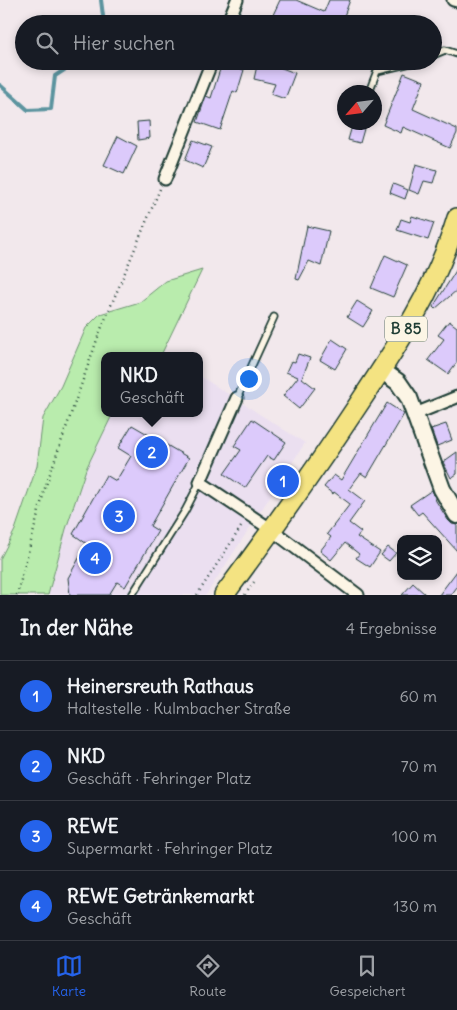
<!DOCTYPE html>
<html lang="de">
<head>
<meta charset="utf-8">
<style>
  body { margin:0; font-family:Delius,sans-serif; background:#20242c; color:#f1f3f6 }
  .controls { position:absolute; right:15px; bottom:15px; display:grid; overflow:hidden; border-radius:10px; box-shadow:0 2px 8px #0003 }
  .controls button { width:45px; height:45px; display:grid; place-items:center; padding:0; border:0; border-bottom:1px solid #363941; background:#171b24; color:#f1f3f6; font:25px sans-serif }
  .compass { position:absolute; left:337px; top:85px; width:45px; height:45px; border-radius:50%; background:#171b24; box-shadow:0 2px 8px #0003; rotate:242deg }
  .you { position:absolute; left:248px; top:378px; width:18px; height:18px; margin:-12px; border:4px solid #fff; border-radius:50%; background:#1a73e8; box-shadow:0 0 0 8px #1a73e833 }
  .badge { display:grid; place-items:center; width:32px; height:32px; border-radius:50%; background:#2563eb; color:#fff; font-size:16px; font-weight:700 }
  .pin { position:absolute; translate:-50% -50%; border:2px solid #fff; box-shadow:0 1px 5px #0006 }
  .popup { position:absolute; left:101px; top:352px; width:102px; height:65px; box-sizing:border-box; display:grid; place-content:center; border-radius:10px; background:#171b24; filter:drop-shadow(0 1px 4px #0005); font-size:16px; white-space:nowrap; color:#9ea1a6 }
  .popup b { font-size:19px; color:#f1f3f6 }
  .popup::after { content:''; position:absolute; left:50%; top:100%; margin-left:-10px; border:10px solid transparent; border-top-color:#171b24 }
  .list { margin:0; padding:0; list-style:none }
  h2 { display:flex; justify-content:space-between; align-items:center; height:65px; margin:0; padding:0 20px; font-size:21px }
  h2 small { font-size:16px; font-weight:400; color:#9ea1a6 }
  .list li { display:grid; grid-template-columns:32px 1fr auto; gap:15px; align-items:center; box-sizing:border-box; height:70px; padding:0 20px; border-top:1px solid #363941 }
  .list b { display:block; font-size:19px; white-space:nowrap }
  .list p { margin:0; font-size:16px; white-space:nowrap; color:#9ea1a6 }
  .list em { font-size:16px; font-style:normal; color:#9ea1a6 }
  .icon { flex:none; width:28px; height:28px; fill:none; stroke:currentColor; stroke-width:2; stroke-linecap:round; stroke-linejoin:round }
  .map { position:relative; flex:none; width:457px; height:595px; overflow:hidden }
  .search { position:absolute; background:#171b24; box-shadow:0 2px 8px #0003; left:15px; right:15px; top:15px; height:55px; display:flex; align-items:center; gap:12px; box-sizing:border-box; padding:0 18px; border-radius:28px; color:#9ea1a6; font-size:19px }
  .sheet { height:345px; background:#171b24 }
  nav { display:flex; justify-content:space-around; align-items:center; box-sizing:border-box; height:70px; border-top:1px solid #363941; background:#171b24; font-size:14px; color:#9ea1a6 }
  nav a { display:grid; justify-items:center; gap:2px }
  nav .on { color:#2563eb }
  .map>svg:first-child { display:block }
  .built { fill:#ebdff0 }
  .green { fill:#b9ecad; stroke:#6c9470 }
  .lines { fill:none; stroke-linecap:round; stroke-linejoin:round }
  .stream { stroke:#5c949f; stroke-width:4 }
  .building { fill:#dccafb; stroke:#1f3d34 }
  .lane-casing { stroke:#1f3d34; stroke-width:9 }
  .street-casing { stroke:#1f3d34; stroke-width:15 }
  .secondary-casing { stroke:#1f3d34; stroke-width:20 }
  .primary-casing { stroke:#1f3d34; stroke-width:22 }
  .path { stroke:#1f3d34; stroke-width:2.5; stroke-dasharray:1 4; stroke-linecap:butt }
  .lane { stroke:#fcf5e5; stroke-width:5.5 }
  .street { stroke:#fcf5e5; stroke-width:11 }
  .secondary { stroke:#fcf5e5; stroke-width:16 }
  .primary { stroke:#f4e382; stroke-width:19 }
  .labels { text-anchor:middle; stroke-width:4.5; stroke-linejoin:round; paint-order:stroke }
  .shield { fill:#fcf5e5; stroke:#617469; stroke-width:1 }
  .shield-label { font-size:15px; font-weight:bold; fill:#1f3d34 }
</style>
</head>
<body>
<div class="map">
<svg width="457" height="595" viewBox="0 0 457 595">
  <rect width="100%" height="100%" fill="#f2e8ec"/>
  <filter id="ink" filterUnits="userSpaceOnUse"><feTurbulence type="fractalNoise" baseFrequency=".02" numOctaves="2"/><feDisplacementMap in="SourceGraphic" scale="10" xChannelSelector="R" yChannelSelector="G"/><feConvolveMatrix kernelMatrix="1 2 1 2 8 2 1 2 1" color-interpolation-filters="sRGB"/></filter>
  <g filter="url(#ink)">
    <path class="built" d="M200,376L305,443L206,595H48L66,529L86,469L113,413H200Z"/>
    <path class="green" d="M202,270L162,353L160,356H104V413H113L86,469L66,529L48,595H0V559L15,530L37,466L43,418L61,386L86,328L100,314L140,302L166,281Z"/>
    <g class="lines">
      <path class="stream" d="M101,0L104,24
        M0,85L28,110L51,109L55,76L78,61"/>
    </g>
    <path class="building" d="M280,0H296L324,12L329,0H350L341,24H287L272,17Z
      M258,61H272L271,64L295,73L285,99L271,94L275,84L254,79Z
      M222,63L244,70L237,93L233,91L220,130L197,122L206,96L211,98Z
      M404,73L424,81L413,109L457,129V133L450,148L403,127L401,133L383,125Z
      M149,121L150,138L138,140L137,122Z
      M352,126L364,129L360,143L348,140Z
      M118,136L137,146L124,174L104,165Z
      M193,140L212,147L203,168L185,160Z
      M416,164L437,170L433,183L424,181L419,194L409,190Z
      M393,184L408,190L405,199L390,193Z
      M412,216L434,223L428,240L397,230L401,219L410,222Z
      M307,226L329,231L321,266L309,261L299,280L296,279Z
      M385,255L407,265L393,297L371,288Z
      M457,269V290L435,309L433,307Z
      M357,301L373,311L363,327L347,317Z
      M449,321L457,327V362L448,374L428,360L444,339L438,335Z
      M332,339L347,349L335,369L320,360Z
      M298,354L310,358L302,378L315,388L299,409L283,396L298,377L286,372L291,361L295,362Z
      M387,403L404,414L367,477L361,473L349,489L365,501L349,523L361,532L357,537L380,552L370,567L356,558L359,554L345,543L331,560L320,551L331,537L327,534L350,504L334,492L333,494L324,487L334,475L341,480Z
      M252,419L286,442L274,460L267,456L245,488L224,474L241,450L234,446Z
      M446,424L452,440L437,446L431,429Z
      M132,425L189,458L150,526L158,531L125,587L117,582L109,595H70L68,578L87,544L73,534L106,475L116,481L131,456L118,448Z
      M457,452V474L451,478L443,462Z
      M432,490L436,501L448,520L452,524L457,525V551L422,512L418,515L410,505Z
      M388,547L396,553L389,561L381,555Z
      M457,571V587L451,595H439Z
      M413,583L426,595H402Z"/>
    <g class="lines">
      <defs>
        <path id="lane" d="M433,55L445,50L457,54
          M369,92L377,71L419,61
          M237,398L274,317
          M132,595L185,511L200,482"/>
        <path id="street" d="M453,0L457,1
          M227,24L237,0
          M165,179L212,61
          M237,398L200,482L272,530L358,595
          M415,414L457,397"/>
        <path id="secondary" d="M381,370L398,382L409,398L442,489L457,515"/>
        <path id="primary" d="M224,595C270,533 315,470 358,405C398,345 436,288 457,218"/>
      </defs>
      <use href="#lane" class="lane-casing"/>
      <use href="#street" class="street-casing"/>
      <use href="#secondary" class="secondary-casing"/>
      <use href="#primary" class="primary-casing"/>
      <path class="path" d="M17,595L45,488L99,334L160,189
        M197,595L243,524
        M245,595L254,582"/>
      <use href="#lane" class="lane"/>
      <use href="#street" class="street"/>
      <use href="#secondary" class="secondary"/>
      <use href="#primary" class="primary"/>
    </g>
  </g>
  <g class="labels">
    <rect class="shield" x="385" y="316.5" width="42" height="25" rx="4"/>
    <g class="shield-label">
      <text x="406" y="334">B 85</text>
    </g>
  </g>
</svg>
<div class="controls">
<button><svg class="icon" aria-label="layers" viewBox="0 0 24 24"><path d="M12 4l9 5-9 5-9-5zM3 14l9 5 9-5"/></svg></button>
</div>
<svg class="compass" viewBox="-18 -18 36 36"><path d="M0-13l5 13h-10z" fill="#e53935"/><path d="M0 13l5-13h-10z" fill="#9ea1a6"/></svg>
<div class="you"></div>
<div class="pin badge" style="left:283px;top:481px">1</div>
<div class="pin badge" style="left:152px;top:452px">2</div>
<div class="popup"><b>NKD</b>Geschäft</div>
<div class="pin badge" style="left:119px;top:516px">3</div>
<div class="pin badge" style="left:95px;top:558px">4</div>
<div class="search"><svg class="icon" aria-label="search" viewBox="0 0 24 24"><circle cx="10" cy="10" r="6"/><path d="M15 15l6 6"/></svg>Hier suchen</div>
</div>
<section class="sheet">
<h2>In der Nähe<small>4 Ergebnisse</small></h2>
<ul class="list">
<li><span class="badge">1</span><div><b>Heinersreuth Rathaus</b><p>Haltestelle · Kulmbacher Straße</p></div><em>60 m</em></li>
<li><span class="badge">2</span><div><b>NKD</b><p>Geschäft · Fehringer Platz</p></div><em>70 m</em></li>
<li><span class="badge">3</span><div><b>REWE</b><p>Supermarkt · Fehringer Platz</p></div><em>100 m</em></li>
<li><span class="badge">4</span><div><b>REWE Getränkemarkt</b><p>Geschäft</p></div><em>130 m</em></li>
</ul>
</section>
<nav>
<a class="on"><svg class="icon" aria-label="map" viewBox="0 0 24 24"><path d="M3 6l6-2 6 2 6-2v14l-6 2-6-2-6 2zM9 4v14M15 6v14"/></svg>Karte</a>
<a><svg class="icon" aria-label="directions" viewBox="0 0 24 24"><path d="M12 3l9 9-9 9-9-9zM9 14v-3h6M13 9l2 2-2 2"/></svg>Route</a>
<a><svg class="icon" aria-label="saved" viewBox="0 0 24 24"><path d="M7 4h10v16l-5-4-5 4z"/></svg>Gespeichert</a>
</nav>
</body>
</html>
